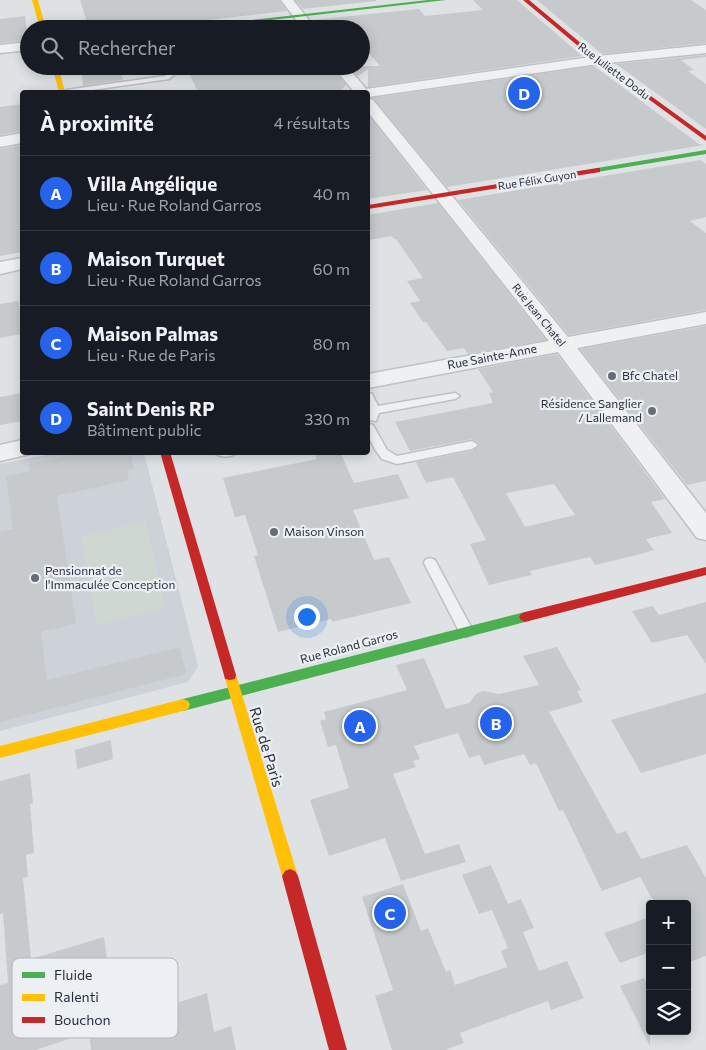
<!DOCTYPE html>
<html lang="fr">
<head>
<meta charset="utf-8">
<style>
  body { margin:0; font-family:Commissioner,sans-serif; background:#242831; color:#f1f3f6 }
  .controls { position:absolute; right:15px; bottom:15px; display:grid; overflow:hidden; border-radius:5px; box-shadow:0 2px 12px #0003 }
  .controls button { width:45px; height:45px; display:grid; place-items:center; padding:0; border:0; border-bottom:1px solid #363941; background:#171b24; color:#f1f3f6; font:25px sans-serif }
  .you { position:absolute; left:306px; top:616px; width:18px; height:18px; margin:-12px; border:4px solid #fff; border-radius:50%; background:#1a73e8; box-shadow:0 0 0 8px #1a73e833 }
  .badge { display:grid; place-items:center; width:32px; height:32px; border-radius:50%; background:#2563eb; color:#fff; font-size:16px; font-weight:700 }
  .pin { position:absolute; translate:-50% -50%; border:2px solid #fff; box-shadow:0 1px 5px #0006 }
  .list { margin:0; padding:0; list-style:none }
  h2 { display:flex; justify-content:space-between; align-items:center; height:65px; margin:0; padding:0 20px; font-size:21px }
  h2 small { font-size:16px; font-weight:400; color:#9ea1a6 }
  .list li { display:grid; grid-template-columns:32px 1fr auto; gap:15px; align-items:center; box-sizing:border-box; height:75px; padding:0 20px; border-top:1px solid #363941 }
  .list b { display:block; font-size:19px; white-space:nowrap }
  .list p { margin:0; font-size:16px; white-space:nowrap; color:#9ea1a6 }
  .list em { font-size:16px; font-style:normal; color:#9ea1a6 }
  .icon { flex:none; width:28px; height:28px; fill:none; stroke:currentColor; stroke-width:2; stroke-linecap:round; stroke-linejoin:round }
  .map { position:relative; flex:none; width:706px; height:1050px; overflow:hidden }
  .search { position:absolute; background:#171b24; box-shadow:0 2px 12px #0003; left:20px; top:20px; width:350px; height:55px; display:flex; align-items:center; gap:12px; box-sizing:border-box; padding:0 18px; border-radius:28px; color:#9ea1a6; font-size:19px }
  .panel { position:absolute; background:#171b24; box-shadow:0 2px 12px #0003; left:20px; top:90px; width:350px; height:365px; border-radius:5px }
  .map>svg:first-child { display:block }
  .built { fill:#cdd1d8 }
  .green { fill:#cfd8d0 }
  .building { fill:#c7cacd; fill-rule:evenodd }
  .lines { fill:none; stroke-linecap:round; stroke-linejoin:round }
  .lane-casing { stroke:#bec0c3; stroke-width:3 }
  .street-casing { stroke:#bec0c3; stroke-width:3 }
  .lane { fill:#eff0f1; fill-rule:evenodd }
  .street { fill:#eff0f1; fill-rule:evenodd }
  .fast { fill:#4caf50; fill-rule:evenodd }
  .slow { fill:#ffc107; fill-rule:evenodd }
  .jam { fill:#c62828; fill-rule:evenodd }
  .poi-dot { fill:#676d78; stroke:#eceff4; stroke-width:2 }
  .labels { text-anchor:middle; stroke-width:4.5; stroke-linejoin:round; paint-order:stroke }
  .far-street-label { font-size:11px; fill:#272e3d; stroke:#eceff4 }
  .street-label { font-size:12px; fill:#272e3d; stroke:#eceff4 }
  .poi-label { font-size:12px; fill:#272e3d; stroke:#eceff4; text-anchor:start }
  .near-street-label { font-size:15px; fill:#272e3d; stroke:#eceff4 }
  .key { fill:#eceff4; stroke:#b1b5bd; stroke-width:1 }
  .key-label { font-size:14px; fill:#272e3d }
</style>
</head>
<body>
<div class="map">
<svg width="706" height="1050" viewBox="0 0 706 1050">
  <rect width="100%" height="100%" fill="#dfe2e5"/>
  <path class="built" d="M57,453H144L198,666L188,682L0,731V464Z"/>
  <path class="green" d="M145,522L166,608L97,625L81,537Z"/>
  <path class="building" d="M80,0H279L287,11L129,29L127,21L88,25Z
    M295,0H376V1L303,9Z
    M473,0H517L582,56L368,87V69L358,76L350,66H380L361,44V29H318L312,20L419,9L425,16L483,10Z
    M537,0H691L706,10V43L602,54Z
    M25,16L28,40L0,43V19Z
    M295,22L300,29H236Z
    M706,55V57L681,60L694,70L688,71L706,84V129L616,64Z
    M81,66H105L106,70L120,68L123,80L83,86Z
    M190,66H233L235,70L260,66H331L346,85L340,91L326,92H198L188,71H192Z
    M594,66L699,144L704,145L447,187L373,98Z
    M22,104V131L0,135V107Z
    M368,114L427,190L368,199Z
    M22,145V252L0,256V149Z
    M701,160L706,164V217L690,221L706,233V310L569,335L458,200Z
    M438,203L546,340L468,354L464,348L447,351L426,322H423L410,303L420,301L407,281L423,278L396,239H394L392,236L368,240V215Z
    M19,301L20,312H22V334L0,338V304Z
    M706,326V481L687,485L580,349Z
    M557,354L665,499L651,502L672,533L646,539L654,550L641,554L595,565L590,557L530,571L532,575L489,585L470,544L486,540L453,477L426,483L416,462L472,451L480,444L472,439L410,451L395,422L493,403L489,393L493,392L478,369ZM554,484L575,515L525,527L506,493Z
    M22,393V421L0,425V397Z
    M84,452H130L134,469L127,471L129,480L57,496L76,624L41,632L47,680L180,647L186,674L0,722V532L13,529L6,476L29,471V464Z
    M314,452H340L354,483L398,474L409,498L353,510L374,560L389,557L411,603L332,622L331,619L278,632L254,556L258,555L245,515L235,517L223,478L317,459Z
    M706,602V664L687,635L652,643L632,611L653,606L659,615Z
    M557,647L581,690L577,691L583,702L549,712L617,834L626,831L641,859L687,845L706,878V956L687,963V904H655L640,877L602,891L563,810L559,811L536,763L530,765L524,754L484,765L480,755L469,758L458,733L414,746L420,759L413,761L416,767L393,774L425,854L459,844L466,862L401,881L385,838L329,856L310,800L349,788L336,745L328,747L320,721L326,719L324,712L407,690L396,665L424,658L446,709L469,703L477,693L484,691L499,694L539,685L523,656Z
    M706,693V754L641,773L611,720Z
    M111,740L113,759L77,769L75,750Z
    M30,773L33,803L30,804L34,853L26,855L28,877L23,878L31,959L104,937L116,1023L207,993L214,1032L231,1026L236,1050H91L89,1032L36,1050H0V985L8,983L3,913L0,914V781Z
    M491,865L508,904L521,899L534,928L523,932L539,971L567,961L584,998L551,1010L548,1001L460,1033L464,1043L445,1050H392L375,996L393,990L362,897L403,884L421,931L428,928L446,972L450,970L455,985L507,967L501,951L508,948L492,910L479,914L462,875Z
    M650,917V952L620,963L604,933Z
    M644,978L650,989V1046L620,986Z"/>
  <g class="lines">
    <defs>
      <path id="lane" d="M164,66H171L174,75L169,79L78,92H62L66,90L165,76L167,74Z
        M368,393L372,394L378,406L455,393L460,396L455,399L379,413L376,421L368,420Z
        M369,424L373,425L387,450L397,456L472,441L478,445L472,449L397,464L382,459L376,451L368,436Z
        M214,452H237C232,458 219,458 214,452Z
        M430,558L435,560L471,627L473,631L471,635L466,637L461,635L424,563L425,560Z"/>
      <path id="street" d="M281,0H293L316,29H303Z
        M29,42V50L0,53V45Z
        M706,45V53L598,64L368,97V92H354L333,66H347L366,89L598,56Z
        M368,99L373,100L568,337L706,312V324L577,348L706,513V540L697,538L558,352L368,388V374L549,341L368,112Z
        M22,133V143L0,147V137Z
        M22,258V269L0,274V262Z
        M22,440V452L30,454L0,461V445Z"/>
    </defs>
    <use href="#lane" class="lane-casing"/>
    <use href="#street" class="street-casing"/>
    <use href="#lane" class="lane"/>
    <use href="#street" class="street"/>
    <path class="fast" d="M428,0H446L192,29H171Z
      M706,150V154L597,172L593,170L597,168Z
      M525,612L529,614L531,617L529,620L525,622L183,711L178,709L176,705L178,701L183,699Z"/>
    <path class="slow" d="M32,0H38L46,29H40Z
      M52,66H58L65,92H59Z
      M230,670L235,671L236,675L298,876L295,881L290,883L285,881L282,876L224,675L225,671Z
      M183,699L188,701L190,705L188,709L183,711L0,758V746Z"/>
    <path class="jam" d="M523,0H529L600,59L706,136V141L596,61Z
      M597,168H600V172L368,209V205Z
      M160,452H170L236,675L235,679L230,680L225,679L224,675Z
      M706,567V575L525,622L521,620L519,617L521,614L525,612Z
      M290,869L295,871L298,876L347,1050H329L282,876L285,871Z"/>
  </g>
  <g class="poi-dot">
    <circle cx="612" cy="376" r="5"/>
    <circle cx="652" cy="411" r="5"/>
    <circle cx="274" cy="532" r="5"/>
    <circle cx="35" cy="578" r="5"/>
  </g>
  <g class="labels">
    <g class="far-street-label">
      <text transform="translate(614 71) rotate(37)" y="4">Rue Juliette Dodu</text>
      <text transform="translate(537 180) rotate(-9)" y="4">Rue Félix Guyon</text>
      <text transform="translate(539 315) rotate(51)" y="4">Rue Jean Chatel</text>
    </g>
    <g class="street-label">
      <text transform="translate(492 357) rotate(-11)" y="4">Rue Sainte-Anne</text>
      <text transform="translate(349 647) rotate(-15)" y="4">Rue Roland Garros</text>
    </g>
    <g class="poi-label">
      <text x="622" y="380">Bfc Chatel</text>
      <text x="642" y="408" text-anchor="end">Résidence Sanglier<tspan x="642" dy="14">/ Lallemand</tspan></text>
      <text x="284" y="536">Maison Vinson</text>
      <text x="45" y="575">Pensionnat de<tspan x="45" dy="14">l'Immaculée Conception</tspan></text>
    </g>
    <g class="near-street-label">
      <text transform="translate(266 747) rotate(73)" y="5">Rue de Paris</text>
    </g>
  </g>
  <rect x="12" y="958" width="166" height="80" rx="8" class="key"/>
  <rect x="22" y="972" width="23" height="6" fill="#4caf50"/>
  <rect x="22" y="994" width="23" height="7" fill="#ffc107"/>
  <rect x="22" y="1017" width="23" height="6" fill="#c62828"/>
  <g class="key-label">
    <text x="54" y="980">Fluide</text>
    <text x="54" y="1002">Ralenti</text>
    <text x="54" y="1025">Bouchon</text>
  </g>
</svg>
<div class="controls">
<button>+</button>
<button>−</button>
<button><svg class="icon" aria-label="layers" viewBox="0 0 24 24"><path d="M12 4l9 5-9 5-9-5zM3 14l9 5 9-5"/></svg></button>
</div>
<div class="you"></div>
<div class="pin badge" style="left:360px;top:726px">A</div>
<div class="pin badge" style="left:496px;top:723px">B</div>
<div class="pin badge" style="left:390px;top:913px">C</div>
<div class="pin badge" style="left:524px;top:93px">D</div>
<div class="search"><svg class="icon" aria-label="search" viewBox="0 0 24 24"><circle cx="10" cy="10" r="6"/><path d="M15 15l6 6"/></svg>Rechercher</div>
<section class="panel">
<h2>À proximité<small>4 résultats</small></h2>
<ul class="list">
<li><span class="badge">A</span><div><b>Villa Angélique</b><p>Lieu · Rue Roland Garros</p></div><em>40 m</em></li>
<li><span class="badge">B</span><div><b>Maison Turquet</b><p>Lieu · Rue Roland Garros</p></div><em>60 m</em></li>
<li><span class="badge">C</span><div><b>Maison Palmas</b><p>Lieu · Rue de Paris</p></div><em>80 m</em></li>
<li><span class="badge">D</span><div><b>Saint Denis RP</b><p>Bâtiment public</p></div><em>330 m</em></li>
</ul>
</section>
</div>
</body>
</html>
